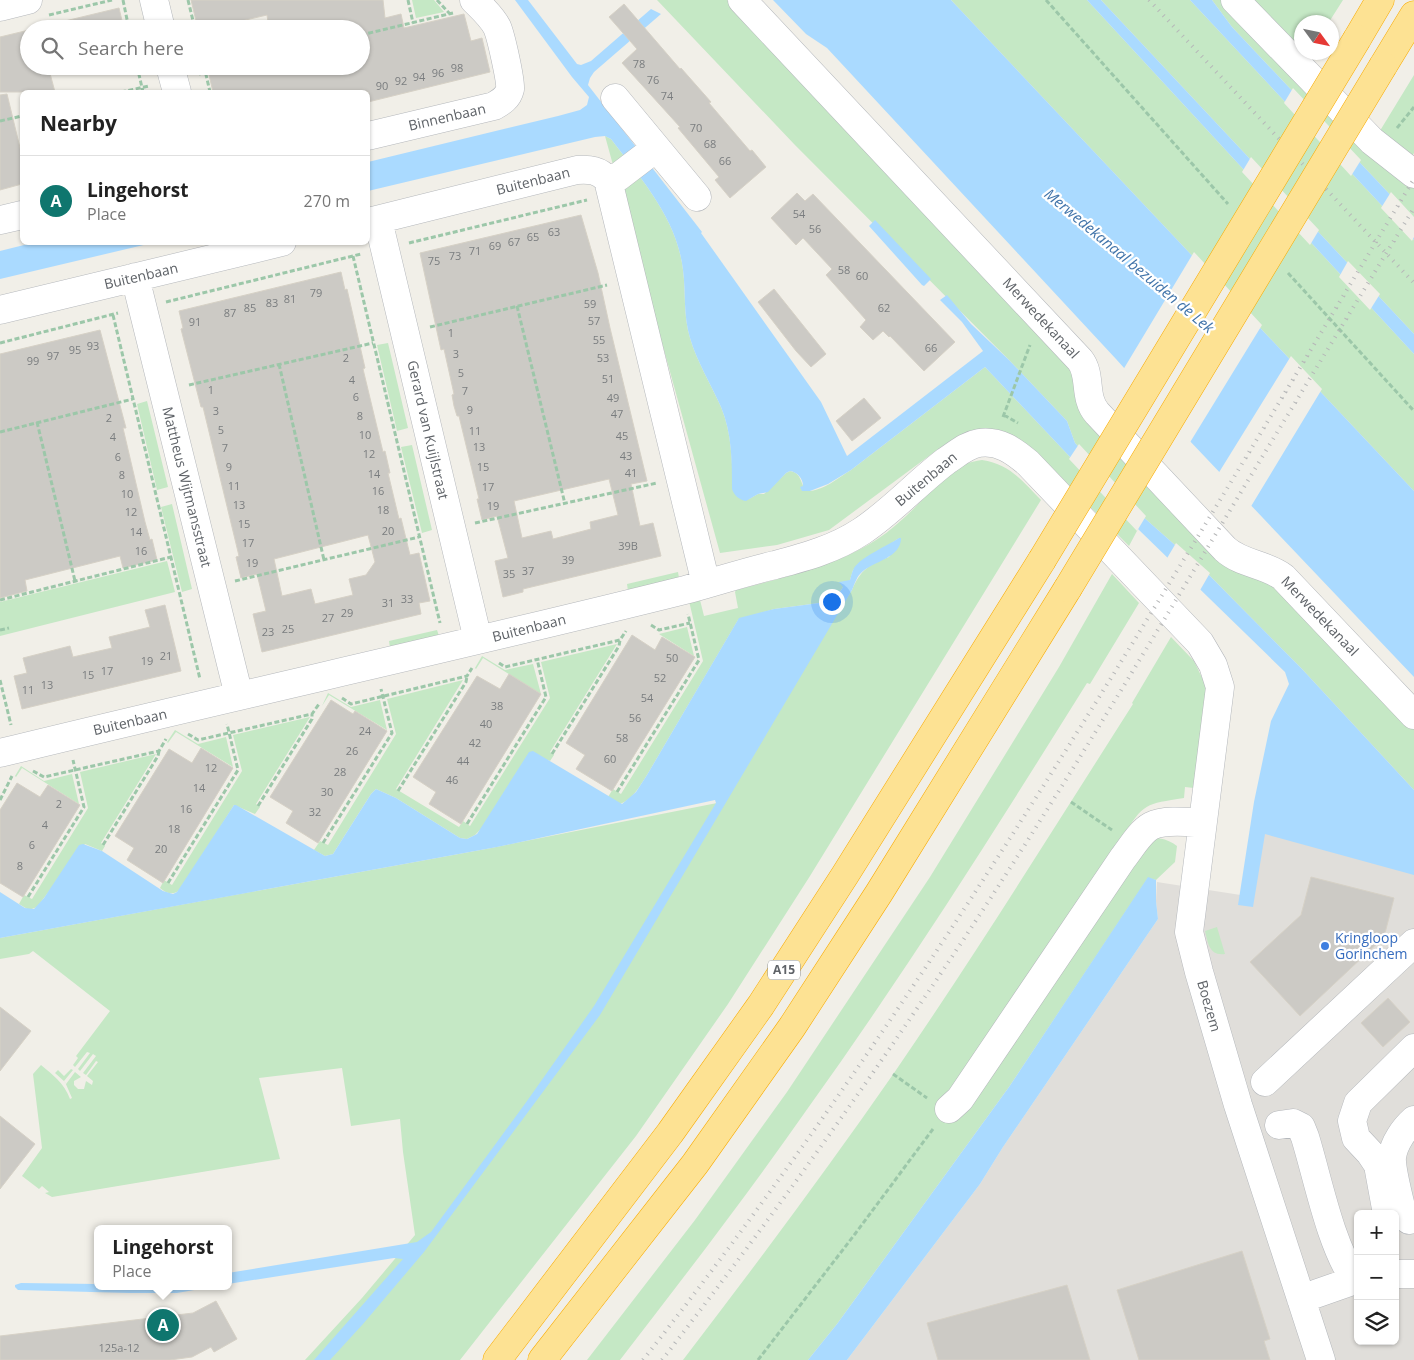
<!DOCTYPE html>
<html lang="en">
<head>
<meta charset="utf-8">
<style>
  body { margin:0; font-family:"Open Sans",sans-serif; background:#f2f2f2; color:#222 }
  .controls { position:absolute; right:15px; bottom:15px; display:grid; overflow:hidden; border-radius:8px; box-shadow:0 1px 4px #0004 }
  .controls button { width:45px; height:45px; display:grid; place-items:center; padding:0; border:0; border-bottom:1px solid #e0e0e0; background:#fff; color:#222; font:25px sans-serif }
  .compass { position:absolute; left:1294px; top:15px; width:45px; height:45px; border-radius:50%; background:#fff; box-shadow:0 1px 4px #0004; rotate:123deg }
  .you { position:absolute; left:831px; top:601px; width:18px; height:18px; margin:-12px; border:4px solid #fff; border-radius:50%; background:#1a73e8; box-shadow:0 0 0 8px #1a73e833 }
  .badge { display:grid; place-items:center; width:32px; height:32px; border-radius:50%; background:#0f766e; color:#fff; font-size:16px; font-weight:700 }
  .pin { position:absolute; translate:-50% -50%; border:2px solid #fff; box-shadow:0 1px 5px #0006 }
  .popup { position:absolute; left:94px; top:1225px; width:138px; height:65px; box-sizing:border-box; display:grid; place-content:center; border-radius:8px; background:#fff; filter:drop-shadow(0 1px 4px #0005); font-size:16px; white-space:nowrap; color:#767676 }
  .popup b { font-size:19px; color:#222 }
  .popup::after { content:''; position:absolute; left:50%; top:100%; margin-left:-10px; border:10px solid transparent; border-top-color:#fff }
  .list { margin:0; padding:0; list-style:none }
  h2 { display:flex; justify-content:space-between; align-items:center; height:65px; margin:0; padding:0 20px; font-size:21px }
  h2 small { font-size:16px; font-weight:400; color:#767676 }
  .list li { display:grid; grid-template-columns:32px 1fr auto; gap:15px; align-items:center; box-sizing:border-box; height:90px; padding:0 20px; border-top:1px solid #e0e0e0 }
  .list b { display:block; font-size:19px; white-space:nowrap }
  .list p { margin:0; font-size:16px; white-space:nowrap; color:#767676 }
  .list em { font-size:16px; font-style:normal; color:#767676 }
  .icon { flex:none; width:28px; height:28px; fill:none; stroke:currentColor; stroke-width:2; stroke-linecap:round; stroke-linejoin:round }
  .map { position:relative; flex:none; width:1414px; height:1360px; overflow:hidden }
  .search { position:absolute; background:#fff; box-shadow:0 1px 4px #0004; left:20px; top:20px; width:350px; height:55px; display:flex; align-items:center; gap:12px; box-sizing:border-box; padding:0 18px; border-radius:28px; color:#767676; font-size:19px }
  .panel { position:absolute; background:#fff; box-shadow:0 1px 4px #0004; left:20px; top:90px; width:350px; height:155px; border-radius:8px }
  .map>svg:first-child { display:block }
  .industrial { fill:#e0deda; fill-rule:evenodd }
  .green { fill:#c5e8c5 }
  .water { fill:#aadaff }
  .pier { fill:#f1efe8 }
  .building { fill:#cccac5; stroke:#d6d1c6; fill-rule:evenodd }
  .lines { fill:none; stroke-linecap:round; stroke-linejoin:round }
  .minor-casing { stroke:#b5b8bc; stroke-width:29 }
  .highway-casing { stroke:#f9ab00; stroke-width:29 }
  .path { stroke:#9cc7a9; stroke-width:3; stroke-dasharray:5 2.5; stroke-linecap:butt }
  .minor { stroke:#fff; stroke-width:28 }
  .highway { stroke:#fde293; stroke-width:28 }
  .rail { stroke:#b6b7b8; stroke-width:4; stroke-dasharray:1 6; stroke-linecap:butt }
  .highway-bridge-casing { stroke:#f9ab00; stroke-width:29; stroke-linecap:butt }
  .highway-bridge { stroke:#fde293; stroke-width:28 }
  .shop-dot { fill:#3f7fe0; stroke:#fff; stroke-width:2 }
  .labels { text-anchor:middle; stroke-width:4.5; stroke-linejoin:round; paint-order:stroke }
  .number-label { font-size:11px; fill:#7a7d7f }
  .shield { fill:#fff; stroke:#8f9295; stroke-width:1 }
  .shield-label { font-size:12px; font-weight:bold; fill:#5f6368 }
  .street-label { font-size:14px; fill:#5f6368; stroke:#fff }
  .shop-label { font-size:14px; fill:#366cbe; stroke:#fff; text-anchor:start }
  .water-label { font-size:15px; font-style:italic; fill:#4174aa; stroke:#fff }
</style>
</head>
<body>
<div class="map">
<svg width="1414" height="1360" viewBox="0 0 1414 1360">
  <rect width="100%" height="100%" fill="#f1efe8"/>
  <path class="industrial" d="M1258,819L1414,859V1360H847L980,1184L1003,1147L1158,919L1156,901L1157,882L1247,896ZM1358,1214H1395V1341H1358Z"/>
  <path class="green" d="M412,0H434L444,12L416,18Z
    M657,0H727L1079,368L1083,403L1264,574L1414,725V790L1302,669L1210,576L1141,515L1075,443L1067,421L1009,360L794,144Z
    M951,0H1087L1414,354V491Z
    M1101,0H1190L1414,240V334Z
    M1212,0H1343L1329,22H1302V52L1311,53L1298,74L1414,183V220L1232,27Z
    M1414,75V153L1410,160L1378,134Z
    M605,136L611,139C641,179 677,218 683,270C686,293 683,315 690,338C697,362 711,384 721,407C732,433 732,462 733,489L749,499L758,494H764L786,473L790,471C802,473 800,483 806,491C822,492 838,478 851,470L985,367L1138,529L1129,546L1036,452L1022,441L969,433L952,440L937,450L829,530L777,545L720,553Z
    M388,343L408,428L397,431L377,345Z
    M147,401L168,487L157,490L137,404Z
    M412,445L432,530L422,533L401,447Z
    M982,460C1010,464 1022,481 1041,500L810,876L728,1004L636,1136L460,1360H305L362,1298L415,1235L403,1152L400,1119L351,1126L342,1068L259,1078L280,1159L52,1197L45,1193L49,1192L42,1186L39,1189L22,1176L42,1148L33,1074L41,1065C53,1075 64,1083 70,1099L72,1098L65,1082L55,1073L58,1070L64,1076L71,1069L73,1070L64,1081L66,1084L75,1072L81,1077L74,1081V1085L78,1089H84L86,1081L92,1085L93,1081L87,1076L98,1062L96,1061L86,1075L83,1073L96,1056L93,1054L80,1071L78,1069L90,1053L87,1052L75,1067L73,1065L78,1058L76,1056L110,1011L33,951L29,954L0,959V938L486,849L717,803L852,590C860,570 870,564 889,557L899,538L853,570L850,580L843,585V587L834,601L774,609L738,620L647,775C640,786 632,800 620,804L608,797L613,789L621,794L703,661L689,601L700,600L704,616L738,608L735,592L736,590C784,577 834,567 876,540C904,522 926,495 950,472C960,465 969,462 982,460Z
    M172,504L192,589L182,592L161,507Z
    M167,561L175,592L0,636V602Z
    M678,572L679,578L628,591L627,584Z
    M1112,574L1139,603L1090,684L1087,683C997,827 907,970 808,1108C748,1194 684,1277 620,1360H587L695,1220L787,1092L930,877L1059,667Z
    M687,627L694,656L659,634Z
    M437,630L439,636L390,648L389,641Z
    M1171,637L1194,661L1207,688L1194,788L1185,787L1184,798C1146,804 1143,803 1123,837C1141,838 1162,834 1177,846L1175,862L1156,880L1148,878L1009,1087L837,1324L808,1360H683C755,1266 826,1171 894,1073C977,952 1054,828 1133,704L1132,703Z
    M617,644L550,752L554,755L550,761L548,760L475,835L467,839L460,838L396,798L376,789L371,794L333,854L325,856L314,850L320,841L328,845L396,734L387,699L463,680L396,789L459,827L463,821L470,826L550,698L541,662Z
    M482,656L505,670L533,664L541,694L483,658L476,669L475,668Z
    M328,693L351,707L380,700L387,730L329,695L322,706Z
    M310,717L256,804L260,807L255,814L234,805L182,888C175,895 168,895 160,888L164,880L172,885L242,771L233,735Z
    M175,730L198,744L226,737L233,767L176,732L168,743L167,742Z
    M156,754L101,843L105,846L102,851L85,844L37,907L29,910L19,904L24,895L32,899L88,808L80,772Z
    M21,766L44,781L72,774L79,804L22,768L16,777L15,776Z
    M1217,927L1225,954C1209,956 1208,943 1205,931Z"/>
  <path class="water" d="M515,0H528L577,64L581,65L591,61L651,9L661,14L594,72L590,78L588,85L702,232L701,233L821,402L847,456L983,351L962,322L940,300L947,295L971,324L1009,360L1067,421L1075,443L1141,515L1210,576L1302,669L1414,790V875L1265,834L1253,907L1238,905L1254,802L1271,721L1289,684L1285,672L1138,529L985,367L851,470L828,484L810,491H802L800,487L803,486C803,478 797,472 790,471L786,473L768,492L758,494L746,501C739,500 734,495 732,489C732,462 732,433 721,407C711,384 697,362 690,338C683,315 686,293 683,270C677,218 641,179 611,139L605,136L595,137L368,191V162L558,116L580,110L587,105L589,97L572,77Z
    M773,0H951L1414,491V677L1187,438L1116,359L827,48L806,34Z
    M1087,0H1101L1414,334V354Z
    M1190,0H1212L1232,27L1414,220V240Z
    M875,220L931,279L924,286L922,285L869,226Z
    M36,242H152V243L0,279V251Z
    M899,538H901C901,558 874,561 862,572C857,576 855,583 852,590L600,1015L424,1252L363,1324L330,1360H314L403,1259L394,1258L228,1284V1273L417,1242L431,1232L527,1101L594,1006L716,803L715,800L497,847L0,938V892L25,908L34,909L44,898L79,845L83,844L102,851L163,891L173,894L177,892L234,805H236L325,856L333,854L371,794L376,789L396,798L460,838L467,839L477,834L529,752L533,751L622,804L636,792L647,775L739,618L774,609L834,601L843,587L839,582L850,580C851,576 852,572 854,568C861,557 887,546 899,538Z
    M1148,877L1156,880V901L1158,919L1003,1147L980,1184L847,1360H808L837,1324L1009,1087Z
    M21,1283L98,1284V1286H217L177,1293H129L18,1290L15,1287V1285Z"/>
  <path class="pier" d="M1293,88L1361,160L1351,176L1284,103Z
    M1251,157L1319,230L1310,245L1242,172Z
    M1391,192L1414,217V237L1412,241L1381,208Z
    M1194,252L1262,325L1189,444L1123,370Z
    M1348,261L1380,294L1370,310L1339,277Z
    M1291,356L1322,389L1250,508L1218,474Z
    M1079,444L1146,516L1137,531L1069,459Z
    M1176,543L1210,573L1199,592L1166,560Z"/>
  <path class="building" d="M191,0H383L385,18L401,14L404,28L464,14L471,41L482,38L490,72L368,102V92H213L209,75L216,73L214,66H361V29H269L267,15L220,26L221,29H198Z
    M624,4L680,69L681,68L711,102L709,103L750,151L752,150L766,167L730,198L715,180L719,177L678,128L680,127L622,63L637,49L609,17Z
    M119,8L124,29H66L65,21Z
    M29,30V66H48L55,92H0V37Z
    M7,94L22,156V184L0,190V95Z
    M797,193L805,201L813,194L955,342L924,371L890,336L889,337L883,331L873,340L860,327L866,320L826,275L832,269L803,238L796,245L771,218Z
    M581,215L598,273L610,328L647,481L631,484L640,526L653,523L661,556L523,589V592L503,597L495,561L508,558L497,516L482,520L477,499H479L459,416H457L454,406L452,395L454,394L444,349L441,350L420,253ZM609,479L618,515L590,522L591,529L553,539L551,531L522,538L514,501Z
    M341,272L345,290L347,289L365,368L363,369L383,452L385,451L390,473H388L399,519L401,518L410,555L419,553L430,601L419,603L421,614L262,652L253,614L266,611L257,574L241,578L236,557L239,556L203,407H201L181,329L183,328L179,311ZM368,535L375,562L366,575L349,579L353,595L315,604L311,589L282,596L274,559Z
    M774,289L826,354L811,367L796,351L758,302Z
    M100,330L126,428H123L145,522L150,540L152,539L157,560L123,568L120,556L25,580L27,591L0,598V354Z
    M864,398L881,418L852,441L836,421Z
    M165,605L181,671L22,709L14,676L27,673L23,658L70,646L73,657L112,648L109,637L150,627L145,610Z
    M632,635L655,650L662,637L695,657L612,791L576,769L585,755L566,743Z
    M509,674L541,694L461,824L429,804L436,792L413,777L477,676L500,689Z
    M331,700L353,714L355,711L387,731L318,843L286,823L293,811L270,797Z
    M201,748L233,768L163,883L127,860L134,848L115,836L169,749L192,763Z
    M17,783L40,797L48,785L80,805L23,897L0,883V810Z
    M1311,877L1394,898L1384,937L1300,1016L1250,962L1301,915Z
    M1388,998L1410,1022L1383,1047L1361,1023Z
    M0,1007L31,1031L0,1071Z
    M0,1116L35,1144L0,1189Z
    M1242,1251L1270,1339L1264,1341L1270,1360H1139L1117,1290Z
    M1067,1285L1090,1360H938L927,1323Z
    M216,1301L237,1339L214,1352L211,1347L192,1357L170,1360H0V1336L193,1313Z"/>
  <g class="lines">
    <defs>
      <path id="minor" d="M154,0L161,29
        M742,0L1080,360C1092,375 1083,397 1097,413L1225,549C1241,564 1266,564 1283,577L1414,715
        M1235,0L1372,141L1414,174
        M0,7L28,0
        M170,66L177,92
        M615,98L697,197
        M368,136L494,106C501,102 508,98 510,89C511,81 501,36 497,27C492,17 482,8 474,0
        M608,180L618,177L656,148
        M0,220L22,215
        M378,220L478,640
        M368,222L577,170C590,169 599,170 608,180L706,584
        M135,277L239,696
        M0,310L282,242
        M0,753C228,697 457,647 685,590C715,582 745,572 775,565C805,557 835,549 862,531C892,511 917,483 946,461C957,454 966,445 979,443C999,440 1014,451 1028,463L1200,643L1213,665L1220,687L1189,932L1199,972L1238,1105L1321,1360
        M1265,1082L1414,943
        M949,1109L960,1099L1123,858C1131,848 1140,832 1151,826C1165,819 1187,822 1202,823
        M1414,1120C1404,1129 1394,1143 1392,1157C1391,1167 1400,1203 1403,1215L1409,1220L1414,1219
        M1279,1125L1293,1123L1301,1127L1305,1137C1318,1179 1330,1244 1355,1280
        M1387,1214L1378,1165L1370,1153L1356,1138L1352,1121L1358,1103L1414,1048
        M1395,1274H1414
        M1301,1299L1358,1279"/>
      <path id="highway" d="M1357,39L1380,0
        M1383,66L1414,15
        M497,1360L670,1133L761,1005L845,875L1042,560
        M542,1360L695,1164L792,1027L879,893L1068,588"/>
    </defs>
    <use href="#minor" class="minor-casing"/>
    <use href="#highway" class="highway-casing"/>
    <path class="path" d="M123,0L129,29
      M188,0L195,29
      M408,0L413,23
      M437,0L450,14
      M1046,0L1228,204
      M49,15L112,0
      M361,35L453,13
      M137,66L143,92
      M204,66L210,92
      M199,74L233,66
      M121,92L149,86
      M0,121L22,116
      M1397,128L1414,107
      M409,243L587,200
      M353,256L440,623
      M1288,273L1414,411
      M166,302L361,254
      M517,306L565,504
      M113,315L200,679
      M430,327L607,285
      M0,343L118,313
      M279,364L324,560
      M189,385L373,343
      M1004,415L1018,423
      M1003,417L1030,345
      M37,422L75,581
      M0,432L133,399
      M475,523L657,483
      M235,581L419,537
      M0,600L171,557
      M651,625L659,630L690,623
      M0,630L9,628
      M499,663L505,667L620,640L626,631
      M0,680L11,725
      M342,698L351,704L467,676L472,668
      M188,734L198,740L312,714L319,704
      M552,754L619,646L620,640
      M33,771L44,777L159,751L166,739
      M398,791L466,682L467,676
      M617,792L699,660L688,614
      M0,800L12,776
      M1071,802L1112,830
      M258,806L312,719V714
      M467,824L546,697L537,659
      M323,843L392,733L381,689
      M103,845L158,756L159,751
      M168,883L238,770L227,724
      M28,897L84,807L73,760
      M893,1074L927,1098
      M758,1360L855,1234L933,1129"/>
    <use href="#minor" class="minor"/>
    <use href="#highway" class="highway"/>
    <path class="rail" d="M1149,0L1414,283
      M643,1360C934,990 1170,581 1414,179
      M662,1360C751,1245 836,1128 918,1007C1018,861 1110,709 1202,557C1272,440 1343,324 1414,208"/>
    <defs>
      <path id="highway-bridge" d="M1042,560L1357,39
        M1068,588L1383,66"/>
    </defs>
    <use href="#highway-bridge" class="highway-bridge-casing"/>
    <use href="#highway-bridge" class="highway-bridge"/>
  </g>
  <circle class="shop-dot" cx="1325" cy="946" r="5"/>
  <g class="labels">
    <g class="number-label">
      <text x="639" y="68">78</text>
      <text x="457" y="72">98</text>
      <text x="438" y="77">96</text>
      <text x="419" y="81">94</text>
      <text x="653" y="84">76</text>
      <text x="401" y="85">92</text>
      <text x="382" y="90">90</text>
      <text x="667" y="100">74</text>
      <text x="696" y="132">70</text>
      <text x="710" y="148">68</text>
      <text x="725" y="165">66</text>
      <text x="799" y="218">54</text>
      <text x="815" y="233">56</text>
      <text x="554" y="236">63</text>
      <text x="533" y="241">65</text>
      <text x="514" y="246">67</text>
      <text x="495" y="250">69</text>
      <text x="475" y="255">71</text>
      <text x="455" y="260">73</text>
      <text x="434" y="265">75</text>
      <text x="844" y="274">58</text>
      <text x="862" y="280">60</text>
      <text x="316" y="297">79</text>
      <text x="290" y="303">81</text>
      <text x="272" y="307">83</text>
      <text x="590" y="308">59</text>
      <text x="250" y="312">85</text>
      <text x="884" y="312">62</text>
      <text x="230" y="317">87</text>
      <text x="594" y="325">57</text>
      <text x="195" y="326">91</text>
      <text x="451" y="337">1</text>
      <text x="599" y="344">55</text>
      <text x="93" y="350">93</text>
      <text x="931" y="352">66</text>
      <text x="75" y="354">95</text>
      <text x="456" y="358">3</text>
      <text x="53" y="360">97</text>
      <text x="346" y="362">2</text>
      <text x="603" y="362">53</text>
      <text x="33" y="365">99</text>
      <text x="461" y="377">5</text>
      <text x="608" y="383">51</text>
      <text x="352" y="384">4</text>
      <text x="211" y="394">1</text>
      <text x="465" y="395">7</text>
      <text x="356" y="401">6</text>
      <text x="613" y="402">49</text>
      <text x="470" y="414">9</text>
      <text x="216" y="415">3</text>
      <text x="617" y="418">47</text>
      <text x="360" y="420">8</text>
      <text x="109" y="422">2</text>
      <text x="221" y="434">5</text>
      <text x="475" y="435">11</text>
      <text x="365" y="439">10</text>
      <text x="622" y="440">45</text>
      <text x="113" y="441">4</text>
      <text x="479" y="451">13</text>
      <text x="225" y="452">7</text>
      <text x="369" y="458">12</text>
      <text x="626" y="460">43</text>
      <text x="118" y="461">6</text>
      <text x="229" y="471">9</text>
      <text x="483" y="471">15</text>
      <text x="631" y="477">41</text>
      <text x="374" y="478">14</text>
      <text x="122" y="479">8</text>
      <text x="234" y="490">11</text>
      <text x="488" y="491">17</text>
      <text x="378" y="495">16</text>
      <text x="127" y="498">10</text>
      <text x="239" y="509">13</text>
      <text x="493" y="510">19</text>
      <text x="383" y="514">18</text>
      <text x="131" y="516">12</text>
      <text x="244" y="528">15</text>
      <text x="388" y="535">20</text>
      <text x="136" y="536">14</text>
      <text x="248" y="547">17</text>
      <text x="628" y="550">39B</text>
      <text x="141" y="555">16</text>
      <text x="568" y="564">39</text>
      <text x="252" y="567">19</text>
      <text x="528" y="575">37</text>
      <text x="509" y="578">35</text>
      <text x="407" y="603">33</text>
      <text x="388" y="607">31</text>
      <text x="347" y="617">29</text>
      <text x="328" y="622">27</text>
      <text x="288" y="633">25</text>
      <text x="268" y="636">23</text>
      <text x="166" y="660">21</text>
      <text x="672" y="662">50</text>
      <text x="147" y="665">19</text>
      <text x="107" y="675">17</text>
      <text x="88" y="679">15</text>
      <text x="660" y="682">52</text>
      <text x="47" y="689">13</text>
      <text x="28" y="694">11</text>
      <text x="647" y="702">54</text>
      <text x="497" y="710">38</text>
      <text x="635" y="722">56</text>
      <text x="486" y="728">40</text>
      <text x="365" y="735">24</text>
      <text x="622" y="742">58</text>
      <text x="475" y="747">42</text>
      <text x="352" y="755">26</text>
      <text x="610" y="763">60</text>
      <text x="463" y="765">44</text>
      <text x="211" y="772">12</text>
      <text x="340" y="776">28</text>
      <text x="452" y="784">46</text>
      <text x="199" y="792">14</text>
      <text x="327" y="796">30</text>
      <text x="59" y="808">2</text>
      <text x="186" y="813">16</text>
      <text x="315" y="816">32</text>
      <text x="45" y="829">4</text>
      <text x="174" y="833">18</text>
      <text x="32" y="849">6</text>
      <text x="161" y="853">20</text>
      <text x="20" y="870">8</text>
      <text x="119" y="1352">125a-12</text>
    </g>
    <rect class="shield" x="768" y="960.5" width="32" height="19" rx="4"/>
    <g class="shield-label">
      <text x="784" y="974">A15</text>
    </g>
    <g class="street-label">
      <text transform="translate(447 117) rotate(-13)" y="5">Binnenbaan</text>
      <text transform="translate(533 181) rotate(-14)" y="5">Buitenbaan</text>
      <text transform="translate(141 276) rotate(-13)" y="5">Buitenbaan</text>
      <text transform="translate(1041 318) rotate(47)" y="5">Merwedekanaal</text>
      <text transform="translate(428 430) rotate(77)" y="5">Gerard van Kuijlstraat</text>
      <text transform="translate(926 479) rotate(-40)" y="5">Buitenbaan</text>
      <text transform="translate(187 487) rotate(76)" y="5">Mattheus Wijtmansstraat</text>
      <text transform="translate(1320 616) rotate(46)" y="5">Merwedekanaal</text>
      <text transform="translate(529 628) rotate(-14)" y="5">Buitenbaan</text>
      <text transform="translate(130 722) rotate(-13)" y="5">Buitenbaan</text>
      <text transform="translate(1209 1006) rotate(74)" y="5">Boezem</text>
    </g>
    <g class="shop-label">
      <text x="1335" y="943">Kringloop<tspan x="1335" dy="16">Gorinchem</tspan></text>
    </g>
    <g class="water-label">
      <text transform="translate(1129 261) rotate(40)" y="5">Merwedekanaal bezuiden de Lek</text>
    </g>
  </g>
</svg>
<div class="controls">
<button>+</button>
<button>−</button>
<button><svg class="icon" aria-label="layers" viewBox="0 0 24 24"><path d="M12 4l9 5-9 5-9-5zM3 14l9 5 9-5"/></svg></button>
</div>
<svg class="compass" viewBox="-18 -18 36 36"><path d="M0-13l5 13h-10z" fill="#e53935"/><path d="M0 13l5-13h-10z" fill="#767676"/></svg>
<div class="you"></div>
<div class="pin badge" style="left:163px;top:1325px">A</div>
<div class="popup"><b>Lingehorst</b>Place</div>
<div class="search"><svg class="icon" aria-label="search" viewBox="0 0 24 24"><circle cx="10" cy="10" r="6"/><path d="M15 15l6 6"/></svg>Search here</div>
<section class="panel">
<h2>Nearby<small></small></h2>
<ul class="list">
<li><span class="badge">A</span><div><b>Lingehorst</b><p>Place</p></div><em>270 m</em></li>
</ul>
</section>
</div>
</body>
</html>
